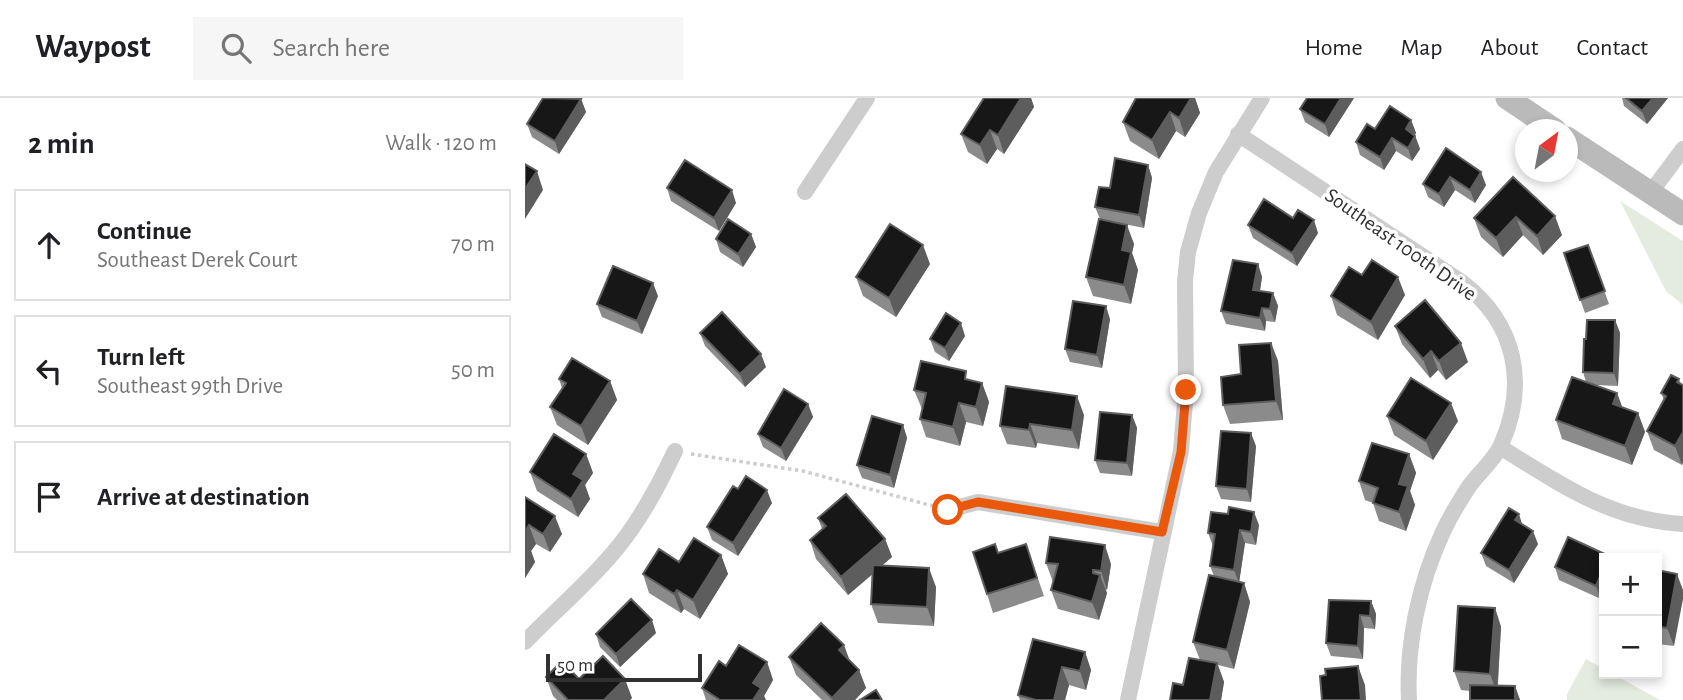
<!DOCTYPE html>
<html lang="en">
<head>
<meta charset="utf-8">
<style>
  body { margin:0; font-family:"Alegreya Sans",sans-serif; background:#f6f6f6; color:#202124 }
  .controls { position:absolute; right:21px; bottom:21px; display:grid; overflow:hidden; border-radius:0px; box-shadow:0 4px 10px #0003 }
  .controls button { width:63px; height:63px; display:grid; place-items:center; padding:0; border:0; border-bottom:2px solid #e0e0e0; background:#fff; color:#202124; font:35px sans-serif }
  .compass { position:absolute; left:990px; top:21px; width:63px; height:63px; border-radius:50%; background:#fff; box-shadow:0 4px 10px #0003; rotate:32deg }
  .scale { position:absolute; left:21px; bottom:18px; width:156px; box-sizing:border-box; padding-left:7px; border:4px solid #303030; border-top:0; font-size:19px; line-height:24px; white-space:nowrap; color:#303030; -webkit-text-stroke:5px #fff; paint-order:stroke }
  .stop { position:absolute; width:21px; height:21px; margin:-16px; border:5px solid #ea580c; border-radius:50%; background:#fff }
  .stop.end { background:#ea580c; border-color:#fff; box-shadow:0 2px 7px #0008 }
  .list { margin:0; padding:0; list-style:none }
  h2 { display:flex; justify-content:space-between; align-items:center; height:91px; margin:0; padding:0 28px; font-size:30px }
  h2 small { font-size:23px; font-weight:400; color:#757577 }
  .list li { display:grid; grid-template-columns:46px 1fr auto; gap:21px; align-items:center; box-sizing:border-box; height:112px; margin:0 14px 14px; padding:0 14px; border:2px solid #e0e0e0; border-radius:0px }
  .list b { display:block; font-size:26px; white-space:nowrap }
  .list p { margin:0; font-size:23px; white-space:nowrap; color:#757577 }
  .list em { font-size:23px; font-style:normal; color:#757577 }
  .icon { flex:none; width:38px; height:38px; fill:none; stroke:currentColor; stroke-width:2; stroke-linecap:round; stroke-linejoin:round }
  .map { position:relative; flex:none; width:1158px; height:602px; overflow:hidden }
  header { display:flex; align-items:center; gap:42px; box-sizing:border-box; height:98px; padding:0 35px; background:#fff; border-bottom:2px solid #e0e0e0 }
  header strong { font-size:33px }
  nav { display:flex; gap:38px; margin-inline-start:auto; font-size:24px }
  .search { width:490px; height:63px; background:#f6f6f6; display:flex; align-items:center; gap:18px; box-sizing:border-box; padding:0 24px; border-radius:0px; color:#757577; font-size:26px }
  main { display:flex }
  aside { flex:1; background:#fff }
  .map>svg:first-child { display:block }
  .green { fill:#e4ecdf }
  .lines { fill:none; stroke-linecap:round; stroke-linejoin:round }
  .path { stroke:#cdcdcd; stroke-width:3.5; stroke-dasharray:3.5 3.5; stroke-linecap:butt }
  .street { stroke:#cdcdcd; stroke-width:16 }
  .secondary { stroke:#bababa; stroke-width:23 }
  .wall { fill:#8b8b8b }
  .shaded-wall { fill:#5d5d5d }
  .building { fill:#171717; stroke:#5d5d5d; stroke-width:2 }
  .route { stroke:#ea580c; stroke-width:9 }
  .labels { text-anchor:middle; stroke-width:7; stroke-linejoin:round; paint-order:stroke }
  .street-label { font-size:21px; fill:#303030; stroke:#fff }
</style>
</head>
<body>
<header>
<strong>Waypost</strong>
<div class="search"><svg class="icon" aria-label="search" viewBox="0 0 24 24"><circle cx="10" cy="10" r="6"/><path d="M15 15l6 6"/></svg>Search here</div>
<nav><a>Home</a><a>Map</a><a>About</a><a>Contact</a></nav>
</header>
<main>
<aside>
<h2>2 min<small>Walk · 120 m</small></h2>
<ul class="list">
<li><svg class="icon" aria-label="ahead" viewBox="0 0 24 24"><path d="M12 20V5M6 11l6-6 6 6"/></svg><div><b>Continue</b><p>Southeast Derek Court</p></div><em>70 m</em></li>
<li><svg class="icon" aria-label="left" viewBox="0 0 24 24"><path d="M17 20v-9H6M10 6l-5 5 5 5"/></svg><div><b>Turn left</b><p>Southeast 99th Drive</p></div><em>50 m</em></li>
<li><svg class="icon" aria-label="arrive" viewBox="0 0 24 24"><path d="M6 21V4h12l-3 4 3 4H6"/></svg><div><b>Arrive at destination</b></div></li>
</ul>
</aside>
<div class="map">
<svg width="1158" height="602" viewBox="0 0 1158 602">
  <rect width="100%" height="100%" fill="#fff"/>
  <path class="green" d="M1095,103L1158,143V207L1141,193Z
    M1061,561L1079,571V576H1088L1135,602H1042V596Z"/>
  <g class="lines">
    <path class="path" d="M166,356L278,373L408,408"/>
    <path class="street" d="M713,36L938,185C991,226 1003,286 976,347C969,363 953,375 943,390C934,404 924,420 917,436C894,486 881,547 884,602
      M280,94L342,0
      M1126,94L1158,51
      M975,349C1035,386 1085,422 1158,426
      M423,412L453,404L637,434
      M0,544C29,514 61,487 88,455C114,425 133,389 150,353
      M603,602L656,353L661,292L660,183L663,154L674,115L691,74L737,0"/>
    <path class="secondary" d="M982,0L1030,32
      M1042,40L1158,116"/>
  </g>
  <path class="wall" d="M459,0H506L509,9L479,56L472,51L462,66L443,54L436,36Z
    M611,0H670L675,15L660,39L651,33L634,61L605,43L598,24Z
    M829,0L804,39L780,24L775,11Z
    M1097,0H1143L1122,26L1099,8Z
    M56,1L61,14L34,56L7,39L2,26Z
    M886,22L891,35L890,37L895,51L887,63L871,53L859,72L835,57L831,44L850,31Z
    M921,50L961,87L950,105L930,92L919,109L903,99L898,86Z
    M623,67L627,80L619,130L599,126L609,146L607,155L613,172L606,206L568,198L561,179L575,121L570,109L585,90Z
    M988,79L1037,137L1018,157L998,137L978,159L956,139L949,120Z
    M142,90L211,105L194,133L146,103Z
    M723,127L793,135L772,168L728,140Z
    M226,136L231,149L218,169L195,154L191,141Z
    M1063,147L1084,206L1060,215L1039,155Z
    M405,166L371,219L338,198L331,179Z
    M733,166L737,179L735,193L748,195L753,208L750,224L741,223L740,233L701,226L696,213Z
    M837,177L880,197L853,242L812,217L806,198Z
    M133,198L117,236L77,219L72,206Z
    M585,221L577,270L545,264L540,251Z
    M1090,222L1095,235L1093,288L1071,287L1092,295L1097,309L1113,315L1120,334L1107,367L1037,341L1031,322L1061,284L1058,274L1061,241Z
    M870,228L943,264L921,282L913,272L905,280L877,246Z
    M175,235L241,269L220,289L180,248Z
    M440,238L424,263L410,254L405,241Z
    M746,245L753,263L758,322L705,326L698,307L716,276Z
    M34,281L85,283L92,302L63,347L32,327L25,309L37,290Z
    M1154,281L1156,286L1158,287V364L1157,367L1129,352L1122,333L1139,302L1136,295Z
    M445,282L457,285L464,304L458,328L441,324L435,348L401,339L395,321L397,311L389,292Z
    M283,306L288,319L261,363L238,349L233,336Z
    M559,317L554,351L512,345L511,350L482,346L475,328Z
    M607,317L612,330L607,378L575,375L570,362Z
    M862,318L933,323L908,362L869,337Z
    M378,327L382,340L369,390L337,380L332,367Z
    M731,348L726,404L696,401L691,388Z
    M61,356L68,375L60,387L65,401L53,419L12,393L5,374Z
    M884,356L891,375L885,393L890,407L881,433L854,423L848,405L840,402L834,383Z
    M213,391L247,405L213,458L187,442L182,429Z
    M0,399L37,436L25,454L11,446L6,453L10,464L0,480Z
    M293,420L360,441L367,459L357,467L411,489L409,528L353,525L346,506L348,476L323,497L291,461L285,442L297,431Z
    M734,427L731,447L720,445L714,484L719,485L725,504L709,571L693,567L699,584L696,602H645L658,587L675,562L668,544L689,478L685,468L688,448L683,435Z
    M998,427L1013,446L989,485L961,468L956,455Z
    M501,446L519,498L468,515L462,496L474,455Z
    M196,457L203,476L175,521L159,511L156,515L124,495L118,476L154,464Z
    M1084,458L1085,460H1079L1076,501L1034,482L1030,469Z
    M521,465L586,466L582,492L580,491L582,495L574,522L533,511L526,492L528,484Z
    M1132,472L1149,548L1132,546Z
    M846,503L851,516L850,531L839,530L838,561L806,558L801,545Z
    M970,510L976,529L973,587L990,588L995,602H945V593L936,592L929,573Z
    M131,535L95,569L75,549L71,536Z
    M560,554L566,572L561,592L544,587L540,602H495L493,597Z
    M264,559L324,562L334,572L341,590L330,602H297L271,577Z
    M242,564L248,582L239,598L241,602H181L177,590L201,568Z
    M21,579L54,581L107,600L105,602H32L28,598Z"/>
  <path class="shaded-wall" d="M496,0H506L509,9L479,56L473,37Z
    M666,0H670L675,15L660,39L654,20Z
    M816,0H829L804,39L800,26Z
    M1128,0H1143L1122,26L1117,13Z
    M56,1L61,14L34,56L30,43Z
    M645,14L651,33L634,61L627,42Z
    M886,22L891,35L885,44L881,31Z
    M465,32L472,51L462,66L455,47Z
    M890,38L895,51L887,63L883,50Z
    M867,40L871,53L859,72L855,59Z
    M623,67L627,80L619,130L614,117Z
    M12,73L18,92L0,121V91Z
    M956,74L961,87L950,105L945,92Z
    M925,79L930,92L919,109L914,96Z
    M207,92L211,105L194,133L189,120Z
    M1030,118L1037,137L1018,157L1012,138Z
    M991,119L998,137L978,159L971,140Z
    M789,122L793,135L772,168L767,155Z
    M602,127L609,146L607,155L613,172L606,206L599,187L597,152Z
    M226,136L231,149L218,169L213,156Z
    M398,147L405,166L371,219L364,200Z
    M733,166L737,179L733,205L728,192Z
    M873,179L880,197L853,242L846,224Z
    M128,185L133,198L117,236L112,223Z
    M748,195L753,208L750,224L745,211Z
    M581,208L585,221L577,270L572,257Z
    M737,210L741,223L740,233L735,220Z
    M1090,222L1095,235L1093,288L1089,275Z
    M436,225L440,238L424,263L420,250Z
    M746,245L753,263L758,322L751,303Z
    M936,245L943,264L921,282L914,263Z
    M906,253L913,272L905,280L898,261Z
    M236,256L241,269L220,289L215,276Z
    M85,283L92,302L63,347L56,328Z
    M457,285L464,304L458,328L451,309Z
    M1092,295L1099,314L1088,306Z
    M552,298L559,317L554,351L547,332Z
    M434,305L441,324L435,348L428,329Z
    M926,305L933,323L908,362L901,343Z
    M283,306L288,319L261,363L256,350Z
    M1113,315L1120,334L1107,367L1100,348Z
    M607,317L612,330L607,378L602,365Z
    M505,326L512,345L511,350L504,332Z
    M378,327L382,340L369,390L365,377Z
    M1158,334V364L1157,367L1150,348Z
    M726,335L731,348L726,404L722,391Z
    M61,356L68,375L60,387L65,401L53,419L46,401L48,376Z
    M884,356L891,375L885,393L890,407L881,433L874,414V386Z
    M242,392L247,405L213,458L208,445Z
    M729,414L734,427L731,447L726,434Z
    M994,416L998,429L990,422Z
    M30,418L37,436L25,454L18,436Z
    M4,427L11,446L6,453L10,464L0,480V434Z
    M715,432L720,445L714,485L709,472Z
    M1008,433L1013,446L989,485L984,472Z
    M360,441L367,459L323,497L316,479Z
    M580,447L586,466L582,492L576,473Z
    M196,457L203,476L175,521L168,502Z
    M1079,469V493L1076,501L1071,488Z
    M404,470L411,489L409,528L402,509Z
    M568,472L573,484L575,477L582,495L574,522L567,504Z
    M1152,476L1158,492V501L1149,548L1142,530Z
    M719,485L725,504L709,571L702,552Z
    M152,492L159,511L156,515L149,496Z
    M846,503L851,516L850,531L845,518Z
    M970,510L976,529L972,594L965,576Z
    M835,517L839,530L838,561L833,548Z
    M127,522L131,535L95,569L91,556Z
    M319,547L326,566L314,552Z
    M560,554L566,572L561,592L555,573Z
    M242,564L248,582L239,598L241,602H228V585Z
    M692,565L699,584L696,602H685Z
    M833,568L840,587L841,602H836Z
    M537,569L544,587L540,602H529Z
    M334,572L341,590L330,602H308L307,600Z
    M100,581L107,600L105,602H79Z
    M990,588L995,602H990Z"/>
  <path class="building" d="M18,0L56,1L30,43L2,26Z
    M459,0H496L473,37L465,32L455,47L436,36Z
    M611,0H666L654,20L645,14L627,42L598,24Z
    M782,0H816L800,26L775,11Z
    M1101,0H1128L1117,13Z
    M865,8L886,22L881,31L890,38L883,50L867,40L855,59L831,44L842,26L850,31Z
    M921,50L956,74L945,92L925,79L914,96L898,86Z
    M590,60L623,67L614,117L570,109L574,89L585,90Z
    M160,62L207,92L189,120L142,90Z
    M0,66L12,73L0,91Z
    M988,79L1030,118L1012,138L991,119L971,140L949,120Z
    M739,101L768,120L773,112L789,122L767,155L723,127Z
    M203,121L226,136L213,156L191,141Z
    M574,121L602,127L597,152L606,154L599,187L561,179Z
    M365,126L398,147L364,200L331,179Z
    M1063,147L1080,193L1055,202L1039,155Z
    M708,162L733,166L728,192L748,195L745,211L737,210L735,220L696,213Z
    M847,162L873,179L846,224L806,198L824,169L837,177Z
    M88,168L128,185L112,223L72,206Z
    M900,202L936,245L914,263L906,253L898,261L870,228Z
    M548,203L581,208L572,257L540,251Z
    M197,214L236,256L215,276L175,235Z
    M421,215L436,225L420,250L405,241Z
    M1062,222H1090L1089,275L1058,274L1059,241H1061Z
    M746,245L751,303L698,307L696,279L716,276L714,247Z
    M47,260L85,283L56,328L25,309L41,285L34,281Z
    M396,263L441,273L440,281L457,285L451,309L434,305L428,329L395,321L401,295L389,292Z
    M1146,277L1154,281L1152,284L1158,287V334L1150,348L1122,333L1141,298L1136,295Z
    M1047,279L1092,295L1088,306L1113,315L1100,348L1031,322Z
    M886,280L926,305L901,343L862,318Z
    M481,288L552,298L547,332L505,326L504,332L475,328Z
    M259,291L283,306L256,350L233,336Z
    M575,314L607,317L602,365L570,362Z
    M347,318L378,327L365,377L332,367Z
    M696,333L726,335L722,391L691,388Z
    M29,336L61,356L48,376L58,382L46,401L5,374Z
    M847,345L884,356L874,386L883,388L874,414L848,405L853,390L834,383Z
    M221,378L242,392L208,445L182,429L208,388L213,391Z
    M321,396L360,441L316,479L285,442L301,428L293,420Z
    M0,399L30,418L18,436L4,427L0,434Z
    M704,409L729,414L726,434L715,432L709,472L685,468L690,436L683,435L686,414L703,416Z
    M984,410L994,416L990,422L1008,433L984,472L956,455Z
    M525,439L580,447L576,473L568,472V475L575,477L567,504L526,492L533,466L521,465Z
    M1043,439L1084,458L1083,460H1079V469L1071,488L1030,469Z
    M169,440L196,457L168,502L152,492L149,496L118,476L134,451L154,464Z
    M470,446L473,455L501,446L512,480L462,496L448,454Z
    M348,467L404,470L402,509L346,506Z
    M1132,472L1152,476L1142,530L1132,528Z
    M684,477L719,485L702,552L668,544Z
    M106,501L127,522L91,556L71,536Z
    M804,502L846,503L845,518L835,517L833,548L801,545Z
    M933,508L970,510L965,576L929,573Z
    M296,525L319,547L314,552L334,572L307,600L264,559Z
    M508,541L560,554L555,573L537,569L529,602H511L493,597Z
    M214,547L242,564L228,585L236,590L228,602H195L177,590L194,563L201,568Z
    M78,558L100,581L79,602H43L21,579L37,563L54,581Z
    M664,560L692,565L685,602H645L648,585L658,587Z
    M833,568L836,602H797L795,578L801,577L800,571Z
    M945,587L990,588V602H945Z
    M351,592L357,602H335Z"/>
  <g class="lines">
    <path class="route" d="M423,412L453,404L637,434L656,354L661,292"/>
  </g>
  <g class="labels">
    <g class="street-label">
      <text transform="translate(876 146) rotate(35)" y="7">Southeast 100th Drive</text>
    </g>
  </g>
</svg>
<div class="controls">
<button>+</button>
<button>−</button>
</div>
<svg class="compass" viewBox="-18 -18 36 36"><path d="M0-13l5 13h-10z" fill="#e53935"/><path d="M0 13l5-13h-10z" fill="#757577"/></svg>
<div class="scale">50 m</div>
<div class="stop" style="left:423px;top:412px"></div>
<div class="stop end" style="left:661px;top:292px"></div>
</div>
</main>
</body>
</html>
